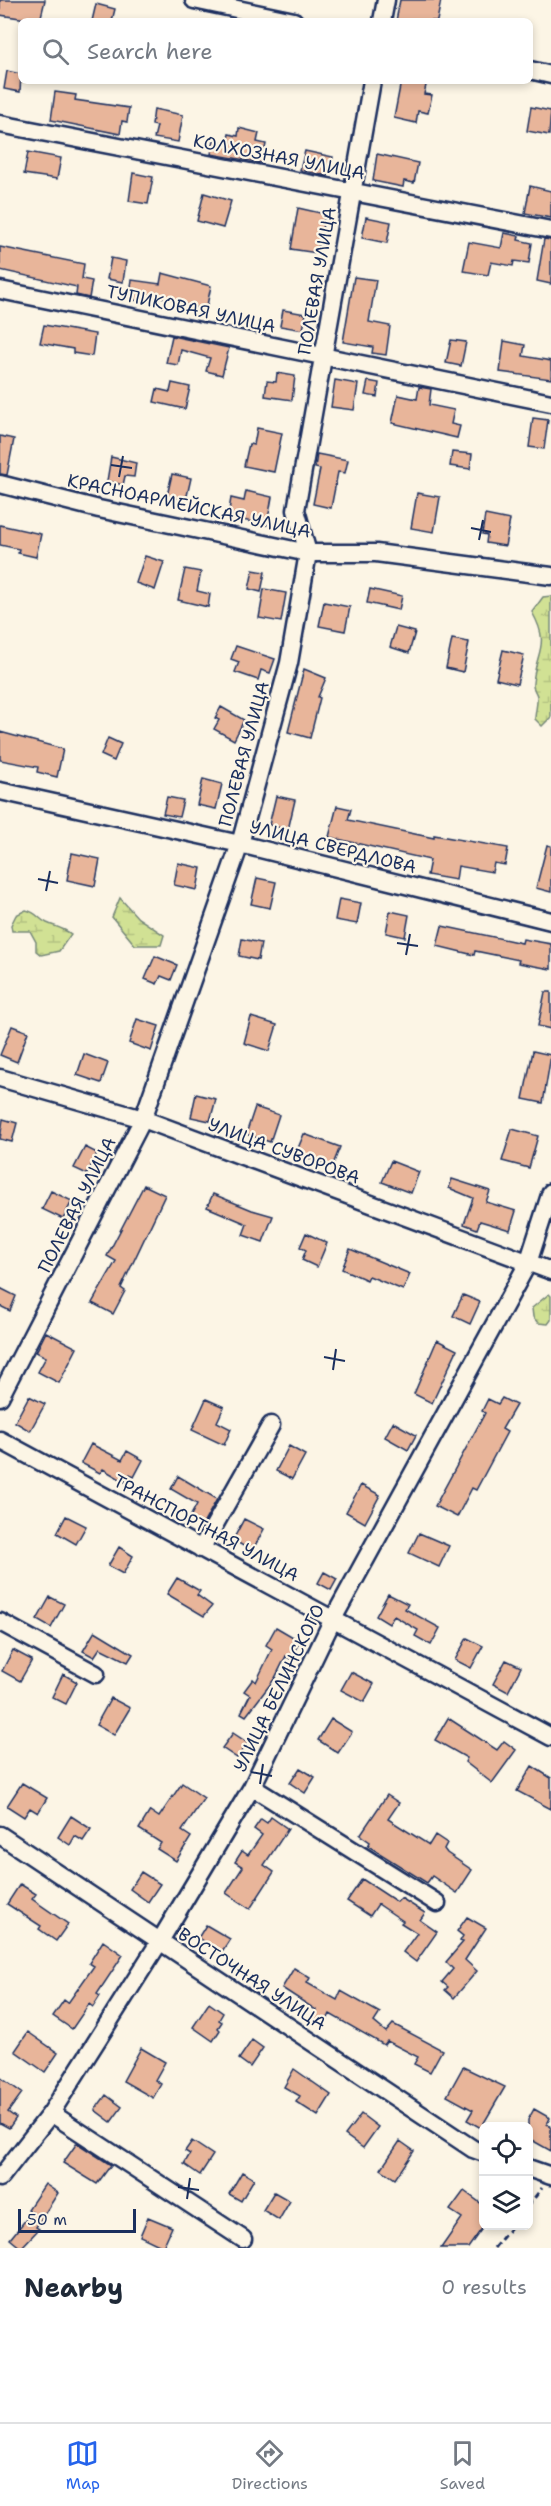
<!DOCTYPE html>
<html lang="en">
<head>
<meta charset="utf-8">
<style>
  body { margin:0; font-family:"Shantell Sans",sans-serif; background:#f2f2f3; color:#1f2937 }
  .controls { position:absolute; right:18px; bottom:18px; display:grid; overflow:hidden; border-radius:9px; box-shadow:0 3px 9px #0003 }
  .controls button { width:54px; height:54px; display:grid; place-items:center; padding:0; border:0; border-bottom:2px solid #e0e1e3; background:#fff; color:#1f2937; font:30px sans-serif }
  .scale { position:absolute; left:18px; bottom:15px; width:118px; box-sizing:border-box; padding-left:6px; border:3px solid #1b2f5e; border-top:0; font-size:16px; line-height:21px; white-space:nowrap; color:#1b2f5e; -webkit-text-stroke:4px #fcf5e5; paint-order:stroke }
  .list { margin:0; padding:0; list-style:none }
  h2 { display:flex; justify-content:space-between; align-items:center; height:78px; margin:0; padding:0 24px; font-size:26px }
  h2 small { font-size:20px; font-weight:400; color:#747a83 }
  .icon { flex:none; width:33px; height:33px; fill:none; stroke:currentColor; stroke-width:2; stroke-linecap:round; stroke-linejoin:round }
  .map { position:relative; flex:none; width:551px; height:2248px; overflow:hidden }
  .search { position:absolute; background:#fff; box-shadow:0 3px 9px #0003; left:18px; right:18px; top:18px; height:66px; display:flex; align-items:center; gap:15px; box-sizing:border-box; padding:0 21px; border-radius:9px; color:#747a83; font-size:22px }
  .sheet { height:174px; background:#fff }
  nav { display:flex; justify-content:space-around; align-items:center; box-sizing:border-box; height:84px; border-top:2px solid #e0e1e3; background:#fff; font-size:16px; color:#747a83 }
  nav a { display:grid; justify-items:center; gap:3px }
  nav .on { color:#2563eb }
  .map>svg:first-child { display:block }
  .wetland { fill:url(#wetland-marsh); stroke:#768879; stroke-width:1.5 }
  .building { fill:#e8b59a; stroke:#1b2f5e; stroke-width:1.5 }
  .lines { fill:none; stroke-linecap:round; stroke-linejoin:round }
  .minor-casing { stroke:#1b2f5e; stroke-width:21 }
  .path { stroke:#1b2f5e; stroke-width:3; stroke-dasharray:6 4.5; stroke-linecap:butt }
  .minor { stroke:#fcf5e5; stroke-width:16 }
  .ticks { fill:none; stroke:#1b2f5e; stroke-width:2 }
  .labels { text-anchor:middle; stroke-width:4.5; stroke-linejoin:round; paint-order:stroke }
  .street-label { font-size:18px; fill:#1b2f5e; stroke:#fcf5e5 }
</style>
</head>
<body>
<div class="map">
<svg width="551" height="2248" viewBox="0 0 551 2248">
  <defs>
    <pattern id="wetland-marsh" width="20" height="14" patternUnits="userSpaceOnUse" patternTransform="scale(1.5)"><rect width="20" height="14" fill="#d1e194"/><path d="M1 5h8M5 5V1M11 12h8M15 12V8" fill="none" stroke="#b3c182"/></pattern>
  </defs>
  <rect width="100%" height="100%" fill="#fcf5e5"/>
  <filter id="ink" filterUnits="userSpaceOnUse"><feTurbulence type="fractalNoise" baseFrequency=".0167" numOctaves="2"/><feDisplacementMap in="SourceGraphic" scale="12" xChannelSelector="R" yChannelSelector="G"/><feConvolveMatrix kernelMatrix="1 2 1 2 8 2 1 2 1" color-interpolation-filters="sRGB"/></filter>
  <g filter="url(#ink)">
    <path class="wetland" d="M551,596V717L542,726L535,719C535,712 538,703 537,696C536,691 532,689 533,683C536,650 551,646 532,612L543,597Z
      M120,898L138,918L164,935L161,945H135L112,917Z
      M26,910C38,913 38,919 47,923C56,927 63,928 71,934L59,951L41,955L36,951V942L30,931H12L11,925L16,915Z
      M549,1294L551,1296V1320L548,1324L538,1323L533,1317L532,1308Z"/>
    <path class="building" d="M0,0H45L40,21L0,15Z
      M400,0H441L437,21H396Z
      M96,4L115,9L112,21H92Z
      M7,71L21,74L20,92L4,89Z
      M401,81H427L424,94L432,95L428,113L418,111L416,123L394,118Z
      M55,92L76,95L75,100L129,108L127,122L122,121L120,134L51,120Z
      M531,107L551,111L549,135L527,131Z
      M154,109L183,115L178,142L154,138L157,126L152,125Z
      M239,128L259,133L257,142L266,144L262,163L211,154L214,140L227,143L229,134L238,136Z
      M305,151L333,157L328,176L300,170Z
      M28,152L61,158L57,179L24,174Z
      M377,154L418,163L414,183L404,181L403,187L373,181Z
      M133,173L153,177L148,204L129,201Z
      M530,186L551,191V218L525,213Z
      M204,193L231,201L223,228L197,221Z
      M298,208L325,214L317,253L291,249Z
      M366,217L391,222L387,243L362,238Z
      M504,233L519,236L518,240L532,243L529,263L514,261L513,266L491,262L488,275L463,271L469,242L501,248Z
      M544,239L551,240V284L537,281Z
      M0,247L84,264L82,279L92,281L89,298L76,295L77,287L0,270Z
      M111,258L126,261L123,282L107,279Z
      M162,273L211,286L206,310L182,304V301L146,294L144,302L129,299L132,280L160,284Z
      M354,277L376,280L369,322L390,326L386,355L372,353L373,347L343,342Z
      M283,310L306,314L303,330L280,326Z
      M44,325L95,334L92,356L73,353V349L40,343Z
      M172,336L229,348L222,375L206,371L210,358L181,350L178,365L166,363Z
      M451,340L466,342L461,366L446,363Z
      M504,341L525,345L523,356L551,361V379L500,372Z
      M277,373L295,376L292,400L265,396L267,381L276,382Z
      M335,380L358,384L354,410L331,407Z
      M368,381L379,383L377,397L365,395Z
      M172,383L190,387L185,409L154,402L157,389L170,392Z
      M419,387L431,389L429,405L454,410L451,424L460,426L457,438L392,423L398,395L417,399Z
      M533,418L548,420L544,449L529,447Z
      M257,428L282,433L274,472L244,466L249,444L254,445Z
      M0,436L14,439L7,475L0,474Z
      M452,452L472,454L470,469L450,466Z
      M317,454L348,460L345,473L338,472L331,508L313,504L320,469L315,468Z
      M111,457L136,463L134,477L125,476L123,485L107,481Z
      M172,474L191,478L186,500L167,496Z
      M246,491L272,497L267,525L228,517L231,498L244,501Z
      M417,493L440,497L434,532L411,528Z
      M485,515L510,520L505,546L486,543L487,535L482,534Z
      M0,525L41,534L36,557L18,553L19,549L0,545Z
      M145,556L164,562L155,590L136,583Z
      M185,569L201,572L197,591L210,594L208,607L178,600Z
      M253,570L265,572L261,592L249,589Z
      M264,589L286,593L281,622L259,618Z
      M370,589L402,596L399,610L367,603Z
      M324,602L350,607L345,631L319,626Z
      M396,627L415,632L409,653L390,647Z
      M452,639L469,642L463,672L446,668Z
      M236,646L275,659L270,673L261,670L258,680L235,672L239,662L231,659Z
      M503,650L524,655L517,684L496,679Z
      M304,669L326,678L318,697L320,698L310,738L288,732Z
      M221,707L244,720L234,740L214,729L219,720L215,718Z
      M0,732L63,749L57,777L37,772L38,767L0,760Z
      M108,738L121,744L114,761L101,755Z
      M203,779L222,784L216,809L197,805Z
      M276,796L295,800L288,830L269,825Z
      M167,797L183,800L179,817L163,814Z
      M337,806L351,809L348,820L434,838V835L508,848L505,865L494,863L492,872L458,866L456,880L427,875L430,860L329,837Z
      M547,845L551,846V892L536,888Z
      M72,853L100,859L95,886L67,880Z
      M178,863L201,868L197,890L174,885Z
      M257,878L276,882L270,908L251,904Z
      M339,899L361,903L357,924L335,920Z
      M390,911L409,915L405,937L386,933Z
      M442,926L522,943L523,939L551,944V969L518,963L519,960L475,951L474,955L437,946Z
      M242,939L261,943L258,960L239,956Z
      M155,956L177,965L171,980L161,976L157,984L145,979Z
      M545,992H551V1029L538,1026Z
      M251,1017L277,1025L269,1051L244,1043Z
      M137,1019L159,1026L151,1051L129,1043Z
      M12,1026L28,1032L17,1062L0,1055Z
      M533,1051L551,1055L543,1103L523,1099Z
      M84,1054L108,1063L101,1083L77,1075Z
      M196,1094L216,1099L210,1121L191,1117Z
      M255,1107L279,1115L270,1142L246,1134Z
      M3,1119L17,1123L12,1142L0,1139Z
      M512,1129L538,1136L529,1168L502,1161Z
      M304,1134L340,1147L332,1167L296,1153Z
      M85,1147L97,1153L87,1174L74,1168Z
      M391,1161L419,1172L411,1193L382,1182Z
      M452,1179L490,1191L486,1202L516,1211L510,1230L480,1221L477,1229L464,1224L473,1198L449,1188Z
      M144,1185L165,1195L121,1288L125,1291L113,1314L92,1303L116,1261L107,1256Z
      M51,1191L72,1201L63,1219L42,1209Z
      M213,1194L252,1210L273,1216L263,1242L243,1235L247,1224L207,1207Z
      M306,1233L327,1243L317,1267L302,1260L306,1250L300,1247Z
      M350,1249L410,1274L403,1290L369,1276L367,1280L342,1269Z
      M0,1288L16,1296L10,1311L0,1306Z
      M463,1295L480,1302L470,1324L453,1316Z
      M46,1332L77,1348L59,1383L38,1372L46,1357L36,1352Z
      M437,1340L457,1350L432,1403L414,1394Z
      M29,1396L45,1404L30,1431L15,1422Z
      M502,1398L516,1405L502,1429L507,1432L476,1490L472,1488L457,1517L435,1506L485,1413L482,1411L488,1399L498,1404Z
      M206,1399L224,1407L217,1422L231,1429L224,1445L192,1430Z
      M393,1422L416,1435L408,1450L385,1437Z
      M91,1444L122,1460L127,1451L143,1460L134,1477L130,1474L125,1482L103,1469L100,1473L81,1463Z
      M289,1446L305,1455L292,1479L276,1471Z
      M178,1476L217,1499L202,1526L189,1519L197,1504L171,1489Z
      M361,1485L380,1495L365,1523L346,1512Z
      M66,1516L86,1526L76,1544L57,1533Z
      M244,1519L264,1529L252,1551L233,1540Z
      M419,1533L449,1546L439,1567L409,1553Z
      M119,1547L133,1556L123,1574L108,1566Z
      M324,1572L337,1579L331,1590L318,1583Z
      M177,1578L200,1591L197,1595L212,1606L204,1616L167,1594Z
      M388,1594L408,1604L405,1609L440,1628L431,1645L415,1636L418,1630L394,1616L389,1624L376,1616Z
      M50,1597L64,1604L51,1628L37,1620Z
      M276,1627L300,1641L290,1659L286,1656L275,1678L246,1716L241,1713L250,1695L244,1691L253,1679L256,1682L272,1649L266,1645Z
      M95,1631L133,1654L128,1662L100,1648L94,1657L83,1651Z
      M467,1638L483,1646L471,1668L455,1660Z
      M13,1650L32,1660L20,1681L2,1671Z
      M506,1660L521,1667L508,1692L493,1684Z
      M351,1672L374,1684L364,1702L341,1690Z
      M63,1674L77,1682L66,1704L52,1697Z
      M111,1698L130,1708L114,1735L96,1725Z
      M448,1718L497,1750L504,1741L516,1750L492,1783L465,1762L467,1758L435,1740Z
      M331,1719L352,1732L338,1753L318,1740Z
      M233,1733L248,1743L237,1758L222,1748Z
      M532,1766L551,1778V1809L517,1791Z
      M300,1768L315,1777L305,1793L290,1783Z
      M22,1783L47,1798L38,1813L30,1808L24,1817L7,1806Z
      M182,1783L204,1798L182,1831L191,1837L176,1861L157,1849L161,1843L139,1829L150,1811L159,1817Z
      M387,1795L399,1803L388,1819L429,1845L435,1835L447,1843L444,1849L447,1853L472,1870L457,1893L432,1876L427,1883L368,1846L370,1842L360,1835Z
      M71,1816L91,1829L83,1841L75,1836L70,1845L58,1837Z
      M271,1817L288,1829L264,1865L274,1872L250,1909L226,1893L243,1867L235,1862L242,1851L248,1855L262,1835L254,1829L261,1819L267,1823Z
      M141,1872L160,1884L148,1902L130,1889Z
      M362,1879L397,1902L401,1898L425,1913L420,1920L437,1932L416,1962L403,1952L417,1933L401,1923L403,1921L378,1904L370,1916L347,1901Z
      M20,1884L36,1894L32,1899L68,1924L56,1941L39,1929L41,1926L7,1904Z
      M467,1917L486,1928L465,1960L477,1971L454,1998L445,1990L448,1987L442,1982L453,1969L446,1962L463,1942L460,1941L463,1936L457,1931Z
      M206,1925L230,1939L221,1953L198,1938Z
      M103,1941L123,1955L97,1994L100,1996L93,2007L89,2004L72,2029L53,2016L64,2000L68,2003L94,1966L89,1963Z
      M294,1968L310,1978L307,1983L337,2000L341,1991L380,2013L374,2022L386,2032L393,2024L442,2050L430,2072L414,2064L418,2057L387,2041L384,2045L330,2014L324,2026L311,2020L316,2010L282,1988Z
      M209,2003L223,2013L219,2020L222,2022L218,2028L220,2030L213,2041L193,2027Z
      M28,2032L58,2053L45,2072L15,2051Z
      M252,2040L263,2048L250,2067L239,2059Z
      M141,2048L165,2062L155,2080L161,2084L153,2098L123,2081Z
      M463,2067L505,2087L481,2128L467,2120L473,2110L447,2096Z
      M294,2069L331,2095L318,2116L296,2102L300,2096L284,2087Z
      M0,2077L22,2093L8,2112L16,2118L9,2128L0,2123Z
      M106,2095L122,2107L111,2122L95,2110Z
      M534,2109L550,2118L547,2124L551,2127V2151L528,2138V2120Z
      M361,2114L378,2127L363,2148L345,2135Z
      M192,2141L213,2155L200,2175L184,2164L190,2154L185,2151Z
      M400,2141L414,2151L395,2179L381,2169Z
      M77,2143L111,2165L97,2184L63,2163Z
      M242,2172L254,2179L241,2201L229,2194Z
      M45,2184L58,2193L36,2227L39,2229L21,2248L10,2239L32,2212L28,2209Z
      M464,2191L483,2205V2227L468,2248H441L462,2218L450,2210Z
      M274,2192L290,2201L279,2220L263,2210Z
      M148,2217L172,2227L163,2247L140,2236Z"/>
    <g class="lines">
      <defs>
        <path id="minor" d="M194,0L294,21
          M382,21L386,0
          M530,70L551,75
          M0,124L551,230
          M0,290L551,403
          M0,484L99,509L308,553H376L551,576
          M0,791L240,844L551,921
          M0,1078L143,1119L551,1271
          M0,1397L143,1119L240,844L289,663L308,553L296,510L372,81
          M0,1440L551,1737
          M201,1549L271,1425
          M0,1622L96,1674
          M252,1787L437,1903
          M0,1835L473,2149L484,2153
          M51,2113L243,2239
          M528,2168L551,2176
          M0,2178L51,2113L160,1941L252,1787L333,1619L528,1263L551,1192"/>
      </defs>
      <use href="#minor" class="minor-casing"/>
      <path class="path" d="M528,2206L542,2188
        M494,2248L512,2226"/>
      <use href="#minor" class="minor"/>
    </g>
  </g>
  <path class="ticks" d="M111,465L132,468M119,477L123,456M471,528L491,532M479,540L483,520M38,879L58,883M46,891L50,871M397,943L418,946M406,955L410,934M324,1357L345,1361M333,1370L336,1349M251,1772L272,1776M260,1784L263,1764M178,2187L199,2190M187,2199L190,2178"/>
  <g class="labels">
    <g class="street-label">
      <text transform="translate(279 157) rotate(11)" y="6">КОЛХОЗНАЯ УЛИЦА</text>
      <text transform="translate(317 281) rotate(-80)" y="6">ПОЛЕВАЯ УЛИЦА</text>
      <text transform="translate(191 309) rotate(12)" y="6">ТУПИКОВАЯ УЛИЦА</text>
      <text transform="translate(189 506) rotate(12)" y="6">КРАСНОАРМЕЙСКАЯ УЛИЦА</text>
      <text transform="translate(244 754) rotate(-75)" y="6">ПОЛЕВАЯ УЛИЦА</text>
      <text transform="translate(333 847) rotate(14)" y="6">УЛИЦА СВЕРДЛОВА</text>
      <text transform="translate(284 1151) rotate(20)" y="6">УЛИЦА СУВОРОВА</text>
      <text transform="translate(77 1205) rotate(-63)" y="6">ПОЛЕВАЯ УЛИЦА</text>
      <text transform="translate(206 1528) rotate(28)" y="6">ТРАНСПОРТНАЯ УЛИЦА</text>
      <text transform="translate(279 1688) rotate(-64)" y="6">УЛИЦА БЕЛИНСКОГО</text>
      <text transform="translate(252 1979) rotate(33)" y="6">ВОСТОЧНАЯ УЛИЦА</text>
    </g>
  </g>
</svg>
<div class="controls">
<button><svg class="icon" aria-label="locate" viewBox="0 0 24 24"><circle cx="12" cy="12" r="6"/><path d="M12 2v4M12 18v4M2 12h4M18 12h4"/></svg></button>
<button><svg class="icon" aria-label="layers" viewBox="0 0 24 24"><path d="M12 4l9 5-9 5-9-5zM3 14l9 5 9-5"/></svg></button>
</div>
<div class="scale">50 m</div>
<div class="search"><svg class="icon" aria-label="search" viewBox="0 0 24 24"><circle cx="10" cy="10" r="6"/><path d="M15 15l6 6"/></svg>Search here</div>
</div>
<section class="sheet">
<h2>Nearby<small>0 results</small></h2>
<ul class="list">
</ul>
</section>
<nav>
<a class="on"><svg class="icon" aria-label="map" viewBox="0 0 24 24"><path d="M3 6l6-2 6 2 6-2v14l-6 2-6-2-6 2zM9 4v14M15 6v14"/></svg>Map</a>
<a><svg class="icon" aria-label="directions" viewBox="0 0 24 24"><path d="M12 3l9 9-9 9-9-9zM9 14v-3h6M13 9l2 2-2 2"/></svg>Directions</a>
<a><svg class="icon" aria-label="saved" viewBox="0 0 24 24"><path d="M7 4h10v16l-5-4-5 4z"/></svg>Saved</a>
</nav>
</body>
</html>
